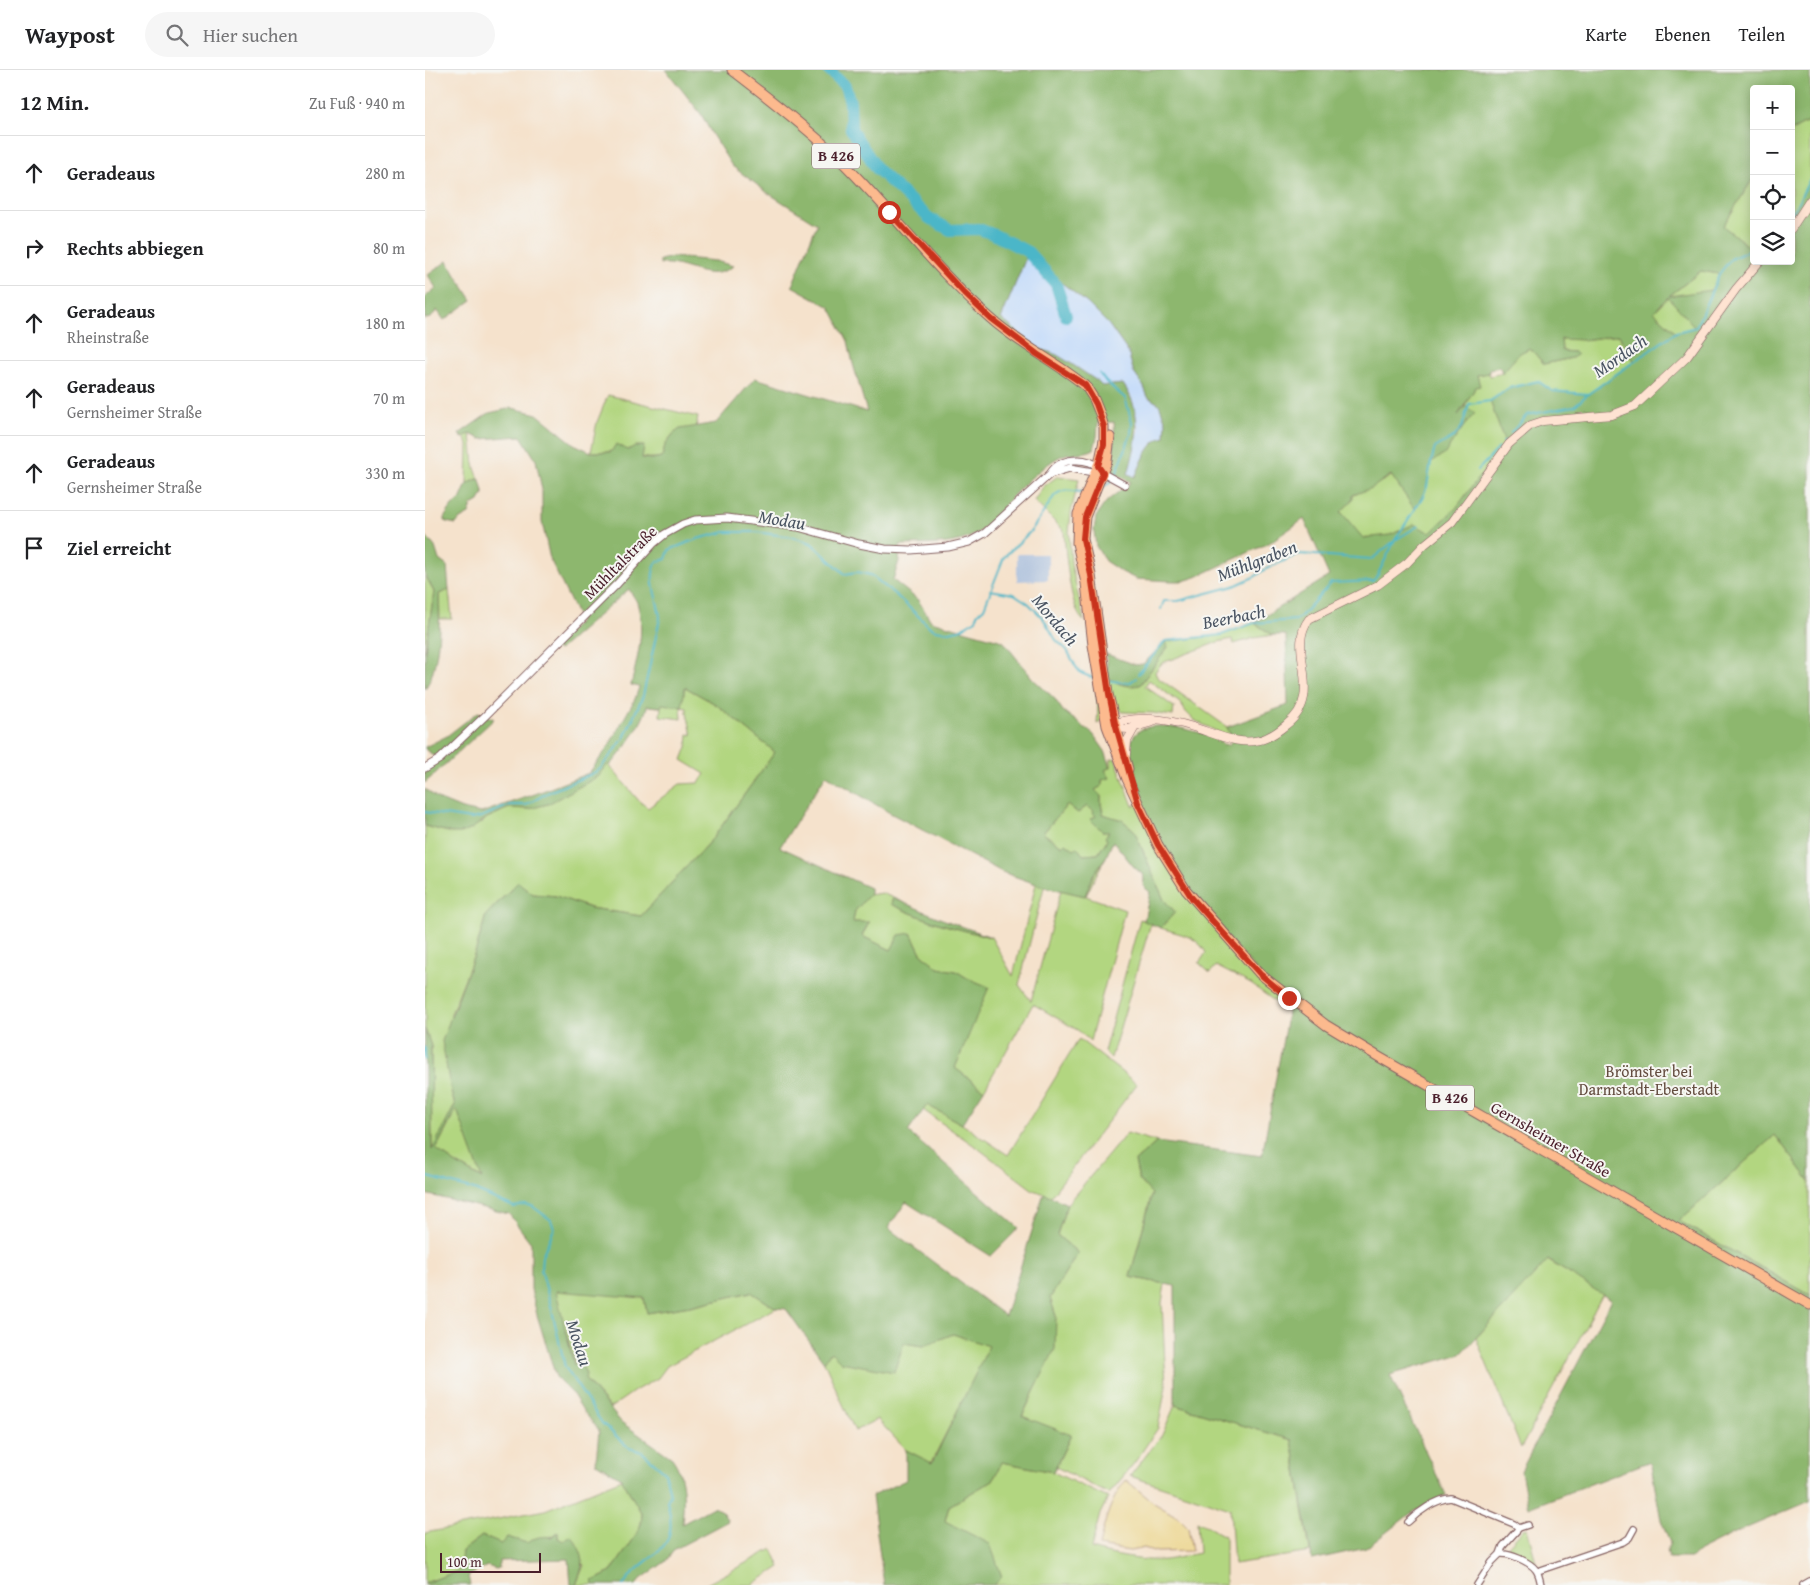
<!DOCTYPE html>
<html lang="de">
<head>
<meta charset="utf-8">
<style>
  body { margin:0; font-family:"Gentium Book Plus",serif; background:#f6f6f6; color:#202124 }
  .controls { position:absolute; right:15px; top:15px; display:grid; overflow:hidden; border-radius:5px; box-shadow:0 2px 12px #0003 }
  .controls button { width:45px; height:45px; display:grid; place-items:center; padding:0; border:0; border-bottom:1px solid #e0e0e0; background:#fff; color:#202124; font:25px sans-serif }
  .scale { position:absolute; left:15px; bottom:12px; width:101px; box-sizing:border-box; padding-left:5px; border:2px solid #4a1f2b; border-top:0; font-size:14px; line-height:18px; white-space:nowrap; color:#4a1f2b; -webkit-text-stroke:4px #f6f6f2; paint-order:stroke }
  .stop { position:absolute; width:15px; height:15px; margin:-11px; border:4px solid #c8321e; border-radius:50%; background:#fff }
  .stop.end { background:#c8321e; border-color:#fff; box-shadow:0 1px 5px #0008 }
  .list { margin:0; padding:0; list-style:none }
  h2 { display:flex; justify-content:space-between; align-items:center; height:65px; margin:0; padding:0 20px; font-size:21px }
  h2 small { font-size:16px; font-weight:400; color:#757577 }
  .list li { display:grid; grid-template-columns:32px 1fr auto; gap:15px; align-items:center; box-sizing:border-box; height:75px; padding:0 20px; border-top:1px solid #e0e0e0 }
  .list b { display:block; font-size:19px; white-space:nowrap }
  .list p { margin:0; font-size:16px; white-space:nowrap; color:#757577 }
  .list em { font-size:16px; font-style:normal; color:#757577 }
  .icon { flex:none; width:28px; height:28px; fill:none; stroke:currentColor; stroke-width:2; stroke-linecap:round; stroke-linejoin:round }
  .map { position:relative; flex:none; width:1385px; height:1515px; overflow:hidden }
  header { display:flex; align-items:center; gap:30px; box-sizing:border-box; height:70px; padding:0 25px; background:#fff; border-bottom:1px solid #e0e0e0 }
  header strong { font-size:24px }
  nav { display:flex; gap:28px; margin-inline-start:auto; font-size:18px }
  .search { width:350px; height:45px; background:#f6f6f6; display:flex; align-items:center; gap:12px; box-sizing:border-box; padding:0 18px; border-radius:28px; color:#757577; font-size:19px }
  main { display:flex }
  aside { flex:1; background:#fff }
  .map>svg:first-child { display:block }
  .built { fill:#c7ddf9 }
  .industrial { fill:#b5c6de }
  .green { fill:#b2d680; stroke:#7e7a56 }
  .forest { fill:#8db76e; stroke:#6c6b4c; fill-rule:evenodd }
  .sand { fill:#eeda9e; stroke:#9c7c64 }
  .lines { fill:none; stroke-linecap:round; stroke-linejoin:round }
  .stream { stroke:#4bb6c8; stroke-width:2 }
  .river { stroke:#4bb6c8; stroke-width:12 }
  .minor-casing { stroke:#866363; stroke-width:8 }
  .tertiary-casing { stroke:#866363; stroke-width:9 }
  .secondary-casing { stroke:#866363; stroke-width:9 }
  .primary-casing { stroke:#866363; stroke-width:11 }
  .minor { stroke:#fff; stroke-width:5.5 }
  .tertiary { stroke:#fff; stroke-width:7 }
  .secondary { stroke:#fee3d2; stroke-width:8 }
  .primary { stroke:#fcba8e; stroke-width:9 }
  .route { stroke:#c8321e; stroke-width:6 }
  .labels { text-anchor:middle; stroke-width:4; stroke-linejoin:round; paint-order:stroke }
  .shield { fill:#f6f6f2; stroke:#7e6067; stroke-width:1 }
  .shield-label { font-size:15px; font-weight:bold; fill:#4a1f2b }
  .street-label { font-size:16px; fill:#4a1f2b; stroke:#f6f6f2 }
  .park-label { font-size:16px; fill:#644d40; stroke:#f6f6f2 }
  .water-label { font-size:18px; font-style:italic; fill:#4a5462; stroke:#f6f6f2 }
</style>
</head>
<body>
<header>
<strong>Waypost</strong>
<div class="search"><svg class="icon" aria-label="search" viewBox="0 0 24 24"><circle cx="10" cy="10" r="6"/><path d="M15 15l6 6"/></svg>Hier suchen</div>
<nav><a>Karte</a><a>Ebenen</a><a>Teilen</a></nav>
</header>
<main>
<aside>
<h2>12 Min.<small>Zu Fuß · 940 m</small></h2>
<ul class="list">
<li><svg class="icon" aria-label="ahead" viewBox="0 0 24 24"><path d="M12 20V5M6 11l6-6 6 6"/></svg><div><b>Geradeaus</b></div><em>280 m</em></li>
<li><svg class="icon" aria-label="right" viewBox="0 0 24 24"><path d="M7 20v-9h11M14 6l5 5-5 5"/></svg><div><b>Rechts abbiegen</b></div><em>80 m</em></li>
<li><svg class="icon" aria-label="ahead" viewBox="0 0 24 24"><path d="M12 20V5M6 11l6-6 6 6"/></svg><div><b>Geradeaus</b><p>Rheinstraße</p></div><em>180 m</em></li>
<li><svg class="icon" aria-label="ahead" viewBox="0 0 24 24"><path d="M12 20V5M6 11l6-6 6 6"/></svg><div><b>Geradeaus</b><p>Gernsheimer Straße</p></div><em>70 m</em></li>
<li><svg class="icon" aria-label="ahead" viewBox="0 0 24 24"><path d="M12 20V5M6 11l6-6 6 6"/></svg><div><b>Geradeaus</b><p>Gernsheimer Straße</p></div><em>330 m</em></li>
<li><svg class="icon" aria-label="arrive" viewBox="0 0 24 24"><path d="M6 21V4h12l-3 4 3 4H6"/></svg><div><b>Ziel erreicht</b></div></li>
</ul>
</aside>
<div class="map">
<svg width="1385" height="1515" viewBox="0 0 1385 1515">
  <rect width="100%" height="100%" fill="#f6f6f2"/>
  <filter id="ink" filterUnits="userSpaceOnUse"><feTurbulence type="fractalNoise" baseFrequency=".02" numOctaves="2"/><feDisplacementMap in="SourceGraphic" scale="10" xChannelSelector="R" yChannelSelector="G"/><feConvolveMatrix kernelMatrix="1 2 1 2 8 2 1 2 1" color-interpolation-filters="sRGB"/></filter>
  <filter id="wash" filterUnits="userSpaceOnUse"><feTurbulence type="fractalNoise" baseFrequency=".0096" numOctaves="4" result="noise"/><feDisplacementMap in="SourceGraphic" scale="20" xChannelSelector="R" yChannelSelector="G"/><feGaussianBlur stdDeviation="1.12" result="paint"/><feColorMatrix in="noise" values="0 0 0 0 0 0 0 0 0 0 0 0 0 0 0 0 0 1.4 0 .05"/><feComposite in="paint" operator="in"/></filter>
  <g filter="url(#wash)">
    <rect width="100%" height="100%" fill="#f5e2cc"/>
    <path class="built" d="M566,165L603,184L662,233L684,255L703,282L709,303L719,317L723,327L734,334L741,352L740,367L727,374L710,407L703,404L713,360L710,338L705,324L677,317L672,311L645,293L632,285L613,278L576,249Z"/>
    <path class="industrial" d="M592,484H623V510L592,511Z"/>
    <path class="green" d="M1385,51V109L1366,145V61Z
      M1329,107V178L1327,179L1298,156Z
      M1276,201L1294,204L1271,257L1251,262L1229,242L1243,227Z
      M1194,265L1209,291L1163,324L1127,321L1080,374L1032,437L979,490L948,511L905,437C933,422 964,411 990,390C1009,375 1025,355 1042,338L1040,336L1043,329L1051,317L1052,305L1064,303L1065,306L1077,303L1094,283L1105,278L1119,294L1147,288L1149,282L1137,281L1136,268L1158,270Z
      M183,325L273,347L271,357C250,360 241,366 237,387C216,391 210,384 191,375L186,382H166L172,352Z
      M45,364C50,382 45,392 55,410L52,409L42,414L43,375L41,369L36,367Z
      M633,406L654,409L646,442L644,462L646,494L659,551C645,542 640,478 639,461L609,431L618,417Z
      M0,504L9,522L0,582Z
      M24,520L27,549H15L14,524Z
      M829,553L848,565L829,568L809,574L807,569L793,572L737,593L730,602L732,607L802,657L807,669L769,650L761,642L755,633L724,610L720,616L749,637L748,646L728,643L698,642L690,637L672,654C675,628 667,599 664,572C676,595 683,621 715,615L743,577L740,572L796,565Z
      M260,617L292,635L350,682L288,768L216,846L165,838L131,826L108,824L93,812L61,845L51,880L26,944V1022L30,1035L7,1081L6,976L0,959V756L27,763L57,753L62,748L84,738L104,739L122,734L183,694L214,731L223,738L255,714L274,713L280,704L257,690L262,677L263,664L267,665L262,643V638L256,637L257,649L235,646L236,637L222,636Z
      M690,688L708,736L713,733L863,941L826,914L791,896L785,903L774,893L781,883C772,865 753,864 736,858L750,842L739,830L709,760L697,750L679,745L676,734V726L670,720L677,716V710L680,700L686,697V689Z
      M643,734L653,743L662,736L670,741L672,746L665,749L685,762L682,770L673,784L658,785L649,779L637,776L618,763Z
      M681,787L671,805L661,826L700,840L665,971L654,961L608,934L559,1020L530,998L563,917L542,908L531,901L513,898L496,883L486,863L466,880L437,866L444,853L428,852L430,841L443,825L457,823L468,828L466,834C498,850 531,859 566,867L588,906L611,814L619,817L594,915L606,931L636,820L660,826L668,805Z
      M715,849L726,853L686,988L679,982Z
      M654,969L712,1014L626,1126L608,1120L554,1079L498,1040L502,1035L537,1054L583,1085Z
      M32,1039L58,1109L30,1093L11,1079Z
      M702,1063L732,1072L710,1091L714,1110L727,1123L705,1207L740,1214L737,1233L741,1316L733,1358L710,1392L684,1424L631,1397L646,1365L597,1347L614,1311L631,1246L625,1228L653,1183L632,1165L642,1134Z
      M1350,1065L1385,1111V1225L1254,1151Z
      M1122,1190L1178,1224L1096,1378L1051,1268Z
      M141,1220L219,1228L222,1243L265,1236L326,1222L351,1238L242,1296L233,1308L211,1320L185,1338L160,1309L156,1293L150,1295L130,1221Z
      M528,1264L565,1276L506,1393L481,1380L452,1349L430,1361L399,1292L405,1282L478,1273L498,1276Z
      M750,1335L867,1370L885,1482L809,1494L805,1439L705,1406L737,1365Z
      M577,1392L628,1402L683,1428L675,1444L666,1479C686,1485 719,1492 740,1490C751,1489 763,1485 774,1483L772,1451L800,1466V1515H569L577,1507L520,1451L524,1436L568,1410Z
      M197,1409L217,1444L216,1454L210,1467L186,1502L168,1511L169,1515H151L159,1495L133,1468V1463C122,1470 112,1465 102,1474L82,1467L76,1475L57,1466L37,1481L36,1500L0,1513V1463L120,1440Z
      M1102,1458L1111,1492L1082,1477L1098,1459Z
      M347,1479L355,1497L327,1515H280Z"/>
    <path class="forest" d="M241,0H1385V51L1366,61V19H1329V107L1298,156L1327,179L1329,178V191H1366V145L1385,109V1111L1350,1065L1254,1151L1385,1225V1431L1310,1463L1274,1481L1266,1488H1244L1242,1480L1245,1472L1236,1450L1226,1395L1223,1392L1103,1438L1096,1401L1186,1230L1123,1190L1036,1284L965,1305L1021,1425L985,1444L941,1478L887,1490L867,1370L750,1335V1216L705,1207L727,1124L714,1110L710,1091L732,1072L837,1086L863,941L835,904L767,829L713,733L718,731C713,714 703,693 706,675C710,640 776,663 795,669L797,674L804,675L807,669L802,657L863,635L861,565H848L829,553L904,506L879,449L844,473L771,507L758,511H746L711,509L695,501L680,491L671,476L669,461L671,447L676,439L682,431L706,412L685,401C690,384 690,370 689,352L673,353L672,367L669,379C659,385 646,381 636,386C617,396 600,413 586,428C575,440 566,453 554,462C533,477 500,474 475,475L474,491L468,510L493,530L506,551L578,571L608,609L629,628L638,641L668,664L680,681L686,697L680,700L685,708L677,710V716L670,720L676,726V734L678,744L697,750L709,760L739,830L750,842L736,858L719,851L725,822L718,816L719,809L717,804L709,797L688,771L681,787L668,805L660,826L617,816L577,802L465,743L401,705L355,777L445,818V824L430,841L428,852H444L437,866L466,880L474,865L486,863L496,883L513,898L531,901L542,908L564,917L530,998L559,1020L537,1054L502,1035L483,1062L594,1158L566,1186L481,1132L463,1158L580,1246L619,1123L642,1134L632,1165L653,1183L625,1228L631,1246L630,1279L597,1346L646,1365L628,1402L577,1392L568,1410L524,1436L520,1451L565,1474L577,1507L569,1515H459L447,1426L481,1410V1380L507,1393L564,1276L528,1264L498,1276L479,1273L469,1302L416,1292L406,1282L399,1292L361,1239L351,1238L326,1222L265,1236L222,1243L219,1228L131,1221L149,1295L156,1293L161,1304L160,1309L196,1352L247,1388C261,1407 259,1431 257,1454L288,1437L296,1440L303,1451L250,1479L240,1492L216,1509L211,1515H169L168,1511L186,1502L210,1467L216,1454L217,1444L196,1408L171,1393L174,1360L159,1342L147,1323L131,1307L112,1245L106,1219V1173L84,1144L0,1124V959L6,976L7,1080L30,1035L26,1022L17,971L51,880L61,845L93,812L108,824L131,826L165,838L216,846L288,768L350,682L292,635L260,617L257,637L237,634L236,637L222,636C220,651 196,684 185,696L183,694L174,706L123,734L104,739L84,738L62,748L45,760L36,763H27L0,756V719L15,730L37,739L56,743L110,724L164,703L182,679L210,629L214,617L206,615C212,590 220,562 213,536C212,530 207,525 204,519L134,580L126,579L155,551L125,489L117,452V420L111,390L96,366L56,369L45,364L36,367L34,364L64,343L87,338L112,344L149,374L166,382H186L191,374L203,380L210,376H219L217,388L226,389L237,387L240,375L248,364L255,359L291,353L330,308L442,342L428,294L423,271L405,237L367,216L392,154L343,123L307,96L288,66L276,44ZM602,185L662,233L684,255L703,282L709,303L719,317L723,327L734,334L741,352L740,367C723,371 717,393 710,407L703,404C712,371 719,344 698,314L677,316L672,311L645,293L632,285L613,278L576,249ZM1276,201L1294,204L1286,220L1244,226ZM1243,227L1270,257L1251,262L1229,242ZM1194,265L1209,291L1163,324L1127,321L1113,311L1084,318L1065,331L1080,374L1070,395L1053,408L1032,437L1005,463L989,454L965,465L938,468L916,442L928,429V425L947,418L966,405L990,440L1002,417L1006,392L1019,385L1039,356L1050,343L1040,336L1033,345L1051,317L1055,316L1052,305L1064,303V299L1075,297L1077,303L1095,283L1105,278L1119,294L1147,288L1152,285L1149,282L1137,281L1136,269L1158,270ZM642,735L653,743L662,736L669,741L668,743L671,746L665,749L678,762H684L680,767L682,770L673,784L658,785L652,777L649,779L640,773L637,776L618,763ZM31,1039L32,1040L57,1109L30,1093L11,1079Z
      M248,187L291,191L308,196C283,215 261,191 235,194V190Z
      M22,191L47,230L19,250L12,240L6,248L0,249V227L11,218L3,205Z
      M53,409L55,410L59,425L56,427L54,431L47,435L44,444L35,449L31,454L21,452L19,448L27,436L35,430L42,414Z
      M0,465L10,477L14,490L22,496L24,520L14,524C15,552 15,596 0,619V582L9,522L0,504Z
      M740,572L743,577L715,615C703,617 692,615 683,607L681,584L711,595L718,594Z
      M53,642L69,649L0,713V698L14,689L1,680L0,677L22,666Z
      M468,828L517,849L566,867C531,859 498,850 466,834Z
      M133,1462V1468L138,1471L147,1466C161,1490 160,1490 151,1515H146L144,1489L74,1491V1498L71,1499L62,1496L43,1506L45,1515H0V1513L35,1500L37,1481L57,1466L76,1474L82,1467L102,1473C110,1467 115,1466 126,1467Z"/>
    <path class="sand" d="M701,1410L729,1433L754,1448L763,1457L767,1481L732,1482L719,1478L705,1481L674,1476C680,1451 685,1430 701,1410Z"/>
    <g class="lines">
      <path class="stream" d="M1366,145L1385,109
        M1086,363L1102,345L1149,336L1163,324L1251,262L1271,257L1294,204L1306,189L1329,178
        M1078,372H1079
        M1053,400L1074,378
        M674,418L685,413L692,402L706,364L707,352L700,328L681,312L674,303
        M972,469L993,456
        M565,520L589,524L603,533L618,548L631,570L642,580L651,597L656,603L668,608
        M736,539L739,531H753L809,516L831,506L839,500L874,484L947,489L968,472
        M713,604L740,571L796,565L829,553L871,550L876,546L906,513L948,511L952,506L970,470L997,428L1002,417L1006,392L1010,378L1030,366L1037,357L1044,334L1065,331L1084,318L1113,311L1127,321L1163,324
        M686,611L704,613L711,608
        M0,742L46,749L56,747L85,735H101L124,722L171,702L175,699L199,668L218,626L235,548C234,529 221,510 232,492L241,489L244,480L272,469L300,462H331L368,467L386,473L420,504L432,502L446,505L473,527L506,558L511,560L524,562L534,560L551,550L552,544L559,538L579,487L606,461L630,425C640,417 648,422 659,422
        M0,978V989
        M0,1106L49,1120L89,1137L100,1135L107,1136L126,1150L129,1159L117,1186L116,1199L126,1236L140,1297L177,1353L204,1378L217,1382L240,1402L245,1425L242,1431C257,1487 222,1479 198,1515"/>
      <path class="river" d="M403,0L420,16L425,32L426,59L452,99L504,148L525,160L554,159L570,165L603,182L631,214L641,246"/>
    </g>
  </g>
  <g filter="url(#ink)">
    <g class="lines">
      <defs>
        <path id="minor" d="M678,403L700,415
          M983,1452C993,1442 1011,1429 1026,1428L1089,1454L1094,1458
          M1075,1484C1085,1483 1105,1492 1111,1500C1114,1504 1115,1510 1116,1515
          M1113,1501L1198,1472L1204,1468L1209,1459
          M1052,1515L1067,1492L1075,1484L1078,1476L1094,1458L1103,1455
          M1378,1515L1385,1511"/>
        <path id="tertiary" d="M625,404C635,387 661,386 675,398
          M0,698L15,689L60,646L192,514L229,473L240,464L258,454L270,450L302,448L373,457L434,474L460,479L486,480L523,477L544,472L560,463L625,404L645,398L674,403"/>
        <path id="secondary" d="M1366,159L1385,130
          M685,655C710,644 743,649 768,657C791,664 817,678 841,668C848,665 855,660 861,655C902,624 860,580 884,549L953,515L982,493L999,475L1027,452L1084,374L1106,355L1118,351L1187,345L1210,336L1262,287L1311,219L1335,191
          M688,658L703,659L728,652
          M701,685L702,671L710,657"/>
        <path id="primary" d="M307,0C341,26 376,53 407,82C462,134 507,197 564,247C595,275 632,292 663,318
          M660,315L669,329L675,344L679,357V370L675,390L653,444L652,473L661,513L668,575L682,656L702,709L733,775L761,820L835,904L901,955L954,987L1385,1235
          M685,367L682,391L660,447L658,469L666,505L683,624L690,653L703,699"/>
      </defs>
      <use href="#minor" class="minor-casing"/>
      <use href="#tertiary" class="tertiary-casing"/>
      <use href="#secondary" class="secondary-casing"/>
      <use href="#primary" class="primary-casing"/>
      <use href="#minor" class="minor"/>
      <use href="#tertiary" class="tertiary"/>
      <use href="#secondary" class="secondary"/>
      <use href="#primary" class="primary"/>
    </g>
  </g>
  <g class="lines" filter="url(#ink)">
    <path class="route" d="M464,142L539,223L565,248L612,284L660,315L671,334L679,357V375L673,396L678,403L660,447L658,469L666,505L684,624L690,653L713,733L733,775L767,828L835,904L864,928"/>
  </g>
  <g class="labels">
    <g class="shield">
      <rect x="387" y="73.5" width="48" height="25" rx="4"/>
      <rect x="1001" y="1015.5" width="48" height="25" rx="4"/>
    </g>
    <g class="shield-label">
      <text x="411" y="91">B 426</text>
      <text x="1025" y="1033">B 426</text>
    </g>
    <g class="street-label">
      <text transform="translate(195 492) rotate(-45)" y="6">Mühltalstraße</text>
      <text transform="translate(1126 1069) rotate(30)" y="6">Gernsheimer Straße</text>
    </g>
    <g class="park-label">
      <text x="1224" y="1007">Brömster bei<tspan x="1224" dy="18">Darmstadt-Eberstadt</tspan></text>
    </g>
    <g class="water-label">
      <text transform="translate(1195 286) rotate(-35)" y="6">Mordach</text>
      <text transform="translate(357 450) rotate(9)" y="6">Modau</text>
      <text transform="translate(832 491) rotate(-21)" y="6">Mühlgraben</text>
      <text transform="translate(809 547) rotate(-11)" y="6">Beerbach</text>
      <text transform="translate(630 550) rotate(50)" y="6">Mordach</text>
      <text transform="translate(154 1273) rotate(72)" y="6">Modau</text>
    </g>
  </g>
</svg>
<div class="controls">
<button>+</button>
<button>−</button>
<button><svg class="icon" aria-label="locate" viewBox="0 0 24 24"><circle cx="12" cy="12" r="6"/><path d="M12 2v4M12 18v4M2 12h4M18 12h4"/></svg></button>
<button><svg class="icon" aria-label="layers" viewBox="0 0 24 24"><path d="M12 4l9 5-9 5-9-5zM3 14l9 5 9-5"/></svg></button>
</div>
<div class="scale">100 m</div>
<div class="stop" style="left:464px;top:142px"></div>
<div class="stop end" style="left:864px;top:928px"></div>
</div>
</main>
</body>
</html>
